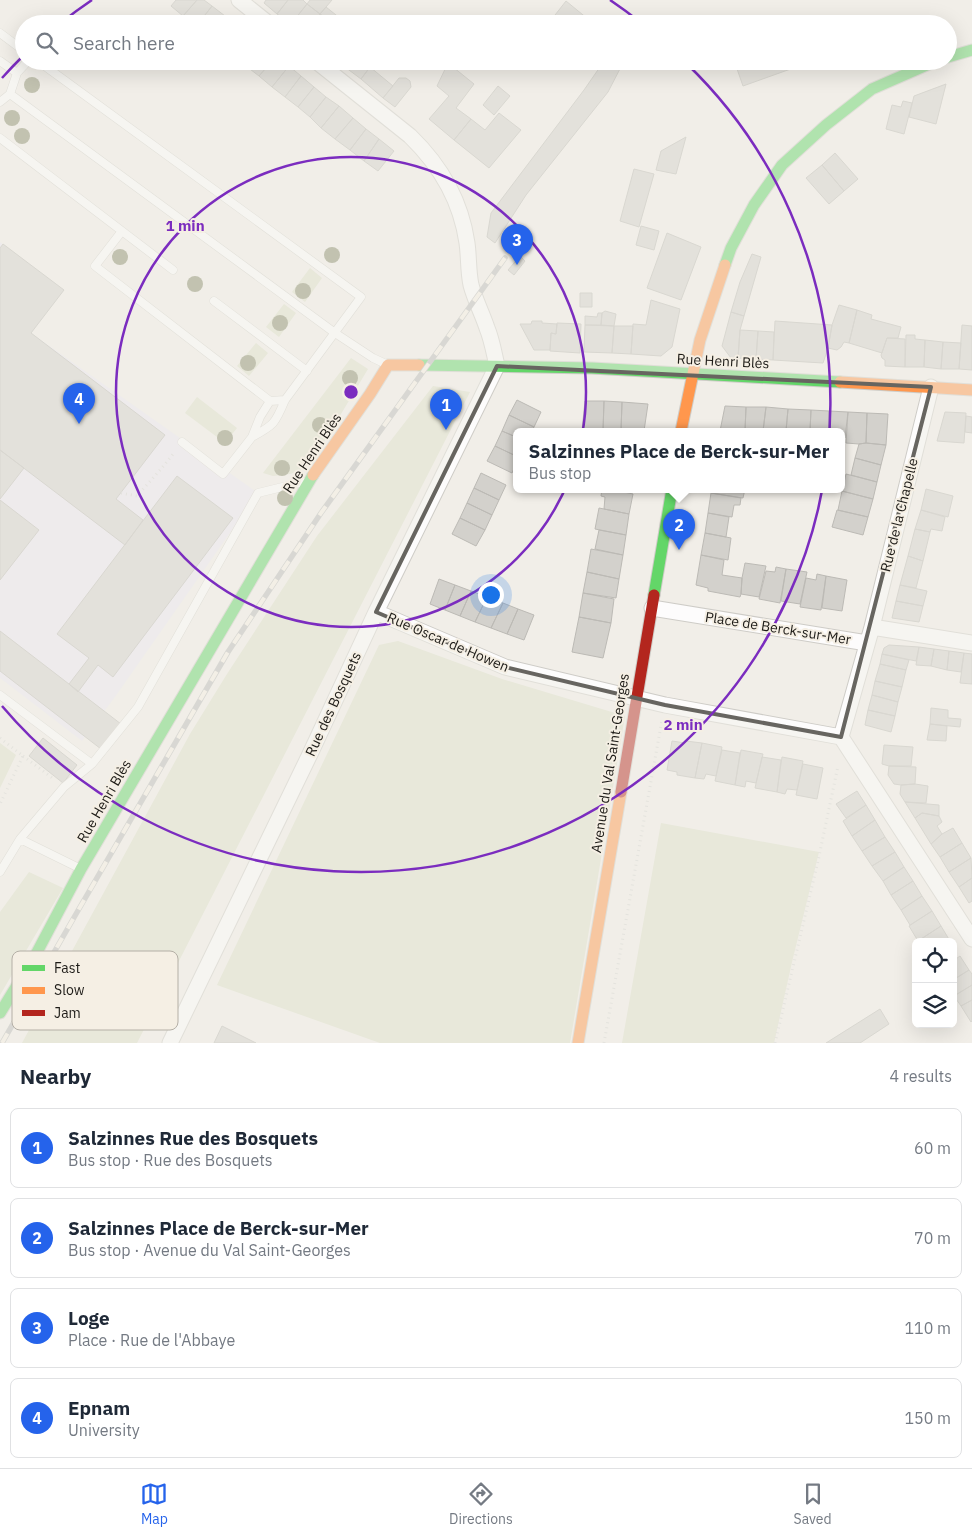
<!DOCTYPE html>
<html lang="en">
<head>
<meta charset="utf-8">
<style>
  body { margin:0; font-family:"IBM Plex Sans",sans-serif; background:#f6f6f7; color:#1f2937 }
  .controls { position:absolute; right:15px; bottom:15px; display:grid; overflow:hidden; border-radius:8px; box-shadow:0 5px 20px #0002 }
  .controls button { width:45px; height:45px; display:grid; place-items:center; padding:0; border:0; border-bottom:1px solid #e0e1e3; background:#fff; color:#1f2937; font:25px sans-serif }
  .you { position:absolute; left:490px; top:594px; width:18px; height:18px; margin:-12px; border:4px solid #fff; border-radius:50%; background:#1a73e8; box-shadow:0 0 0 8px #1a73e833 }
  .badge { display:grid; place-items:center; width:32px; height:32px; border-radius:50%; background:#2563eb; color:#fff; font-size:16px; font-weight:700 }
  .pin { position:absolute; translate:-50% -41px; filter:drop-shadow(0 1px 2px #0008) }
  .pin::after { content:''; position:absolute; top:26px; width:18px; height:15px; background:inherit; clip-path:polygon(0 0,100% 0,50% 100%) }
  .popup { position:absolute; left:513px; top:428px; width:332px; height:65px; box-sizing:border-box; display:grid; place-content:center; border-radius:8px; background:#fff; filter:drop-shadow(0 1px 4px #0005); font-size:16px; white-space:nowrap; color:#747a83 }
  .popup b { font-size:19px; color:#1f2937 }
  .popup::after { content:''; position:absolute; left:50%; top:100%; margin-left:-10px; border:10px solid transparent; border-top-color:#fff }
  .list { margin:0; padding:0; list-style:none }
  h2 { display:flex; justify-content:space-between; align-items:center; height:65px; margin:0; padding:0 20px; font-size:21px }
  h2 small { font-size:16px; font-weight:400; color:#747a83 }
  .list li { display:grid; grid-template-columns:32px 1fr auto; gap:15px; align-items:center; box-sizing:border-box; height:80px; margin:0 10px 10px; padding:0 10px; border:1px solid #e0e1e3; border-radius:8px }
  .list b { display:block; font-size:19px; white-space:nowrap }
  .list p { margin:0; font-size:16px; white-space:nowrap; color:#747a83 }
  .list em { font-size:16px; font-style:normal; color:#747a83 }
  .icon { flex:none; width:28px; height:28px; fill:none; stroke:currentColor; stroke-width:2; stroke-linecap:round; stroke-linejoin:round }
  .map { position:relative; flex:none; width:972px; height:1043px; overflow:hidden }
  .search { position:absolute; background:#fff; box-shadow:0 5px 20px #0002; left:15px; right:15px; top:15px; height:55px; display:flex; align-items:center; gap:12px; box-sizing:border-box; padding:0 18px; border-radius:28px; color:#747a83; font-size:19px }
  .sheet { height:425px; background:#fff }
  nav { display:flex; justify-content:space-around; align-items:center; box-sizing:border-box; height:70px; border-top:1px solid #e0e1e3; background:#fff; font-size:14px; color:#747a83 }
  nav a { display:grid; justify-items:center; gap:2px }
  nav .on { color:#2563eb }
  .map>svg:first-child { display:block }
  .education { fill:#ebe7f1 }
  .green { fill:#dddfca }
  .building { fill:#d3d1cc; stroke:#bcbab5 }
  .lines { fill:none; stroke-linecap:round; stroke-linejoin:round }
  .lane-casing { stroke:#ceccc7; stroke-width:9 }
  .street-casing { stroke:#ceccc7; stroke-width:17 }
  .fast-casing { stroke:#ceccc7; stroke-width:13 }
  .slow-casing { stroke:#ceccc7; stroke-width:13 }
  .jam-casing { stroke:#ceccc7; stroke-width:13 }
  .path { stroke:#d5d4d2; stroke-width:3; stroke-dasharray:1 4; stroke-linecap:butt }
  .lane { stroke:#fdfcfc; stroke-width:8 }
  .street { stroke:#fdfcfc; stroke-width:15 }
  .fast { stroke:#63d668; stroke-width:11 }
  .slow { stroke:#ff974d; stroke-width:11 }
  .jam { stroke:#b3261e; stroke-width:11 }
  .rail-casing { stroke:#bbbbba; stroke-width:5.5 }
  .rail { stroke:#f5efe4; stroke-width:4; stroke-dasharray:11; stroke-linecap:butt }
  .tree { fill:#8a8c6e }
  .marked { fill:none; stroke:#676560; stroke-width:4; stroke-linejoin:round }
  .ring { fill:none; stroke:#7b2cbf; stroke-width:2.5 }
  .labels { text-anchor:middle; stroke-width:4; stroke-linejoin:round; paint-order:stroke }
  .street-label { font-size:14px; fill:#1d1b17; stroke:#f5efe4 }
  .key { fill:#f5efe4; stroke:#b4afa6; stroke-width:1 }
  .key-label { font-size:14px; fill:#1d1b17 }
  .centre { fill:#7b2cbf; stroke:#f5efe4; stroke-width:2.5 }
  .ring-label { font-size:15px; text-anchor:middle; font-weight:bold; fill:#7b2cbf; stroke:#f5efe4; stroke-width:4; stroke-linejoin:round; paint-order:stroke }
</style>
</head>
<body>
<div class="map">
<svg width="972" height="1043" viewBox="0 0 972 1043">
  <rect width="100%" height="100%" fill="#f1eee8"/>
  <path class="education" d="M0,242L64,290L31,333L258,493L115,697L82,741L0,678Z"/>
  <path class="green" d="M310,268L322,278L305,302L292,292Z
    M284,304L296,313L279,337L266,327Z
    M256,343L268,353L249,376L237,366Z
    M351,358L368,369L314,459L308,465L299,471L290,474L273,476L263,473Z
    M433,386L470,392L137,1043H22L190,734L227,674L317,536Z
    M197,397L237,428L225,443L185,413Z
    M398,641L502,679L625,716L570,1043H380L217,985L379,645Z
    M0,743L16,755L0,788Z
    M661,823L819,852L792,962L774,1043H622Z
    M29,872L63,888L0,995V912Z"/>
  <path class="building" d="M176,0H197L183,16L171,6Z
    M197,0H204L212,6L198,24H193L183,16Z
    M266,0H288L277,14L264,3Z
    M288,0H303L307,4L291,24L277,14Z
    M310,0H332L320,14L307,4Z
    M566,1L594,24H548Z
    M307,4L320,14L312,24H291Z
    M212,6L225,16L218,24H198Z
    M326,7L346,23V24H333L320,14Z
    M320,14L333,24H312Z
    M225,16L235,24H218Z
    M250,61H272L259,76L246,66Z
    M272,61H283L289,66L272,87L259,76Z
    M342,61H365V63L370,67L361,79L341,64Z
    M602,61H624L608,92L526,195L495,243L487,237L491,213L584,90L602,64Z
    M751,61H813L743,86L736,66Z
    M448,63L474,84L456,108L471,119L454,140L429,119L449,96L437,86Z
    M289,66L301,76L285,97L272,87Z
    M370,67L393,86L383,98L361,79Z
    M301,76L314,87L298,107L285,97Z
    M399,78H406L410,81L411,87L395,107L383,98Z
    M946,84L936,124L909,117L914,96Z
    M498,86L510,96L494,115L483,105Z
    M314,87L326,97L310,117L298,107Z
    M326,97L339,106L321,128L310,117Z
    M903,101L912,103L904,134L886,129L892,105L901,107Z
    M339,106L353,118L335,139L321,128Z
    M499,113L521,130L489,168L454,140L471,119L485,130Z
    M353,118L366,129L350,150L335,139Z
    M366,129L379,139L364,161L350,150Z
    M686,137L676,174L656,170L661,151Z
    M379,139L394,151L378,171L364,161Z
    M835,153L858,179L844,191L822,165Z
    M822,165L844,191L829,204L806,178Z
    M634,169L654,174L639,227L620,221Z
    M641,226L659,231L654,250L636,245Z
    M667,233L701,247L681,300L647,288Z
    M3,244L64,290L31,333L165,435L116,499L143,520L125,545L0,450V248Z
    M752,254L761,257L744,316L731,312L740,282Z
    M520,256L525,261L514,275L508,270Z
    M580,293H592V307H580Z
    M651,300L680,309L672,347L661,356L631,354L633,324L646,325Z
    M839,305L857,310L849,343L844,342L841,347L837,350L828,348L832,325Z
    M857,310L872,315L871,319L901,327L898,338H887L882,353L849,343Z
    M605,311L616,314L614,326L601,325L602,313Z
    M731,312L744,316L740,330L738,358H731L722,346Z
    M598,313H602L601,325H585V316L597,317Z
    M532,321H542V323L557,324L556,334L551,333L550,350H534L520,324H531Z
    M775,321L832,325L828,348L823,363L773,360Z
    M557,323L581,324L580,353L550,351L551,333L556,334Z
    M585,325L614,326L612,353L584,352Z
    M962,325L972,326V370L959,369Z
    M614,326H633L631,354L612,353Z
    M740,330L758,331L756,359L738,358Z
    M758,331L774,332L773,360L756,359Z
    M906,335H915V339L925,340L924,367H905Z
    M887,338L905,339V367L885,366V360L882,358L881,355Z
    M925,340L943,342L941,369L924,367Z
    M943,342L961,343L959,369H941Z
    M517,400L541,412L534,427L509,415Z
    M585,401H604L603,431H582Z
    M604,401L622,402L621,431H603Z
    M622,402L648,404L644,431H621Z
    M725,406L746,407L745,431H720Z
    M746,407H766L763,431H745Z
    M766,407L788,409L786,431H763Z
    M788,409L811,410L810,431H786Z
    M811,410L829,411V431H810Z
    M829,411L848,412L845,438H842V431H829Z
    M848,412L867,413L866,443L859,444L846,443Z
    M945,412L966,413L964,443L937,441Z
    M867,413L888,414L886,445L866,443Z
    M509,415L534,427L532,431H516V437L502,431Z
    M966,416L972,417V433L965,432Z
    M502,431L516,437V456L495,446Z
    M866,443L886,445L881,465L855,458L859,444Z
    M495,446L516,456V464L512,473L487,461Z
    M0,450L24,468L0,499Z
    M855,458L881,465L877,482L851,475Z
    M481,473L506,485L499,500L474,488Z
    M846,474L877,482L873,499L842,491Z
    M177,476L233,518L113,677L98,665L78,692L69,684L89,658L57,634Z
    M474,488L499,500L492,515L467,503Z
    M602,489H610L633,494L629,514L604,509L605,497L601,496Z
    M710,489H745L743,498L711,493Z
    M926,489L953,496L948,517L921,510Z
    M842,491L873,499L868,517L838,510Z
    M711,493L741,498L740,505H734L732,517L708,513Z
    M0,500L39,530L0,580Z
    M467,503L492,515L485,530L460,518Z
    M599,508L629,514L626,535L595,529Z
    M837,510L868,517L863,535L832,527Z
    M921,510L945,517L942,531L931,529L930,532L915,529Z
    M708,513L729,517L726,537L705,533Z
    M460,518L485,530L476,546L452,534Z
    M915,529L930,532L923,561L908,556Z
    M599,530L626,535L623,555L595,549Z
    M705,533L731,538L728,560L701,555Z
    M591,549L623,555L619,579L587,572Z
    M701,555L724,560L722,575L742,578L741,594L740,597L708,591V588L696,585Z
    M908,556L923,561L916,588L900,585Z
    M745,563L766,566L759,597L741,594L742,578Z
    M776,567L786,569L780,603L759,599L766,571L775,572Z
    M786,569L807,572L800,604L781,601Z
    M587,572L619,579L616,598L583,593Z
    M817,574L826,576L821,610L800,607L806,578L816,580Z
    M826,576L847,580L842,611L822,608Z
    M439,579L455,585L445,610L430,604Z
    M455,585L471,591L460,616L445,610Z
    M900,585L927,591L923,606L896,601Z
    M471,591L487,597L475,622L460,616Z
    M583,593L614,599L611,623L579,617Z
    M487,597L503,603L491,628L475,622Z
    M896,601L923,606L919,622L892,618Z
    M503,603L518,609L507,634L491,628Z
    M518,609L534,615L524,640L507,634Z
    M579,617L611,623L603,658L572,652Z
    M0,631L121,724L101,749L0,671Z
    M889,645L919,647L916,661L882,654L884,648Z
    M919,647L934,649L931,666L916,665Z
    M934,649L949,651L947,670L931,666Z
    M949,651L964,653L961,672L947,670Z
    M964,653L972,654V684L960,683Z
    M882,654L909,660L906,670L880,664Z
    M880,664L906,670L902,687L875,681Z
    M875,681L902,687L898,702L872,695Z
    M872,695L898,702L895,716L868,710Z
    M931,708L948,710V718L961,719L960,727L930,724Z
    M868,710L895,716L891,732L865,725Z
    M930,724L947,726L946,741L927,740Z
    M43,738L77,765L63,783L29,756Z
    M672,741L685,743L686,741L702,743L695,778L677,775V772L667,770Z
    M702,743L722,747L716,776L706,774L704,779L695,778Z
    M884,745L913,747L911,766H889L882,764Z
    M722,750L740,753L735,785L715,781Z
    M741,750L763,754L756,783L746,781L745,787L735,785Z
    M762,757L781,760L777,792L755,788Z
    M782,757L803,761L797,790L787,789L785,794L777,792Z
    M803,764L823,768L817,799L796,795Z
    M889,766L916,767L915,784L901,785L894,784L888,775Z
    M915,784L928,786L926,803L905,802L900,794L901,785Z
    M857,791L866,805L846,818L836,804Z
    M905,802L939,805V816L922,813L915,818Z
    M866,805L875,820L852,836L843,821Z
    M922,813L939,816L942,822L937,826L942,834L931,844L915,818Z
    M875,820L885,837L862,851L852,836Z
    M953,828L962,843L940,857L931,844L942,834Z
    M885,837L895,852L872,866L862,851Z
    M962,843L971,858L949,872L940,857Z
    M895,852L904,867L883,881L872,866Z
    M971,858L972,878L959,887L949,872Z
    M904,867L913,881L891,895L883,881Z
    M972,878V901L969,903L959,887Z
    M913,881L922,896L901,910L891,895Z
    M922,896L932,911L910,925L901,910Z
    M932,911L941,926L918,941L909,926Z
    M941,926L950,941L918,942V941Z
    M960,956L969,970L953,980V961Z
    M969,970L972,974V985L954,996L953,980Z
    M972,985V1000L961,1006L954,996Z
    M972,1000V1021L971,1022L961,1006Z
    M880,1009L889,1024L860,1043H826Z
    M222,1026L256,1043H214Z"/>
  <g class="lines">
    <defs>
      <path id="lane" d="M0,33L24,51
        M0,61L17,73
        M38,61L361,297L285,400C275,424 274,425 252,437
        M10,94L335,333L373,358L386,364
        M0,102L10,94L17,73L28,61
        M0,138L173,270
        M122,231L95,266L270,401
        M214,301L307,371
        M182,442L223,474L252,437L260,417L270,401L285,400
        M0,695L92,764L138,707L258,493L303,482
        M79,868L20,839L64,787L92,764
        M0,872L20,839"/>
      <path id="street" d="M239,0L269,24
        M652,608L867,643
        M376,612L505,667L665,705L841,737
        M872,627L972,643
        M841,737L872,627L931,387
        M841,737L972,939
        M170,1043L311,752L376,612L497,366C494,353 492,340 487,328C482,313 475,300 471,285C468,271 469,257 467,243C461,201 440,165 410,136L316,61"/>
      <path id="fast" d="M948,57L972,50
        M725,265L731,248L754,205L782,165L826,125L872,89L936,61
        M419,365L592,368L840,382
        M654,595L672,489
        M0,1013L35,956L81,869L313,475"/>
      <path id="slow" d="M840,382L972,390
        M681,431L700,340L725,265
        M313,475L370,394L388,365H419
        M578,1043L621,792"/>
      <path id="jam" d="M621,792L654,595"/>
    </defs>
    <use href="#lane" class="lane-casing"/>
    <use href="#street" class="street-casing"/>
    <use href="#fast" class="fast-casing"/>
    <use href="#slow" class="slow-casing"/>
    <use href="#jam" class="jam-casing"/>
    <path class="path" d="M121,493L137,496L161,469L174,453
      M0,738L23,756L0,804
      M23,756L55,780
      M604,1043L662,720
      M775,1043L818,861L838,766"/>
    <use href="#lane" class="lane"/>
    <use href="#street" class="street"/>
    <use href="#fast" class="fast"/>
    <use href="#slow" class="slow"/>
    <use href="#jam" class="jam"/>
    <defs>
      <path id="rail" d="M2,1043L76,914L228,652L321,513L505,258"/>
    </defs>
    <use href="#rail" class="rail-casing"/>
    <use href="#rail" class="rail"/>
  </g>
  <g class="tree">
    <circle cx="32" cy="85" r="8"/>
    <circle cx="12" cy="118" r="8"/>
    <circle cx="22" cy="136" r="8"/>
    <circle cx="332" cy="255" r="8"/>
    <circle cx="120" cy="257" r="8"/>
    <circle cx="195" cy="284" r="8"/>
    <circle cx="303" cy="291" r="8"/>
    <circle cx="280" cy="323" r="8"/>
    <circle cx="248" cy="363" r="8"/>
    <circle cx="350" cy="378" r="8"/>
    <circle cx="320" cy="425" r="8"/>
    <circle cx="225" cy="438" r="8"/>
    <circle cx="282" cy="468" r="8"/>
    <circle cx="285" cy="498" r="8"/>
  </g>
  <path d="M0 0H972V1043H0ZM497,366L931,387L841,737L665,705L505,667L376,612Z" fill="#f1eee8" fill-opacity=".55" fill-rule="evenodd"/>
  <path class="marked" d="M497,366L931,387L841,737L665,705L505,667L376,612Z"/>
  <g class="ring">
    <circle cx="351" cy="392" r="235"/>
    <path d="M2 78A470 470 0 0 1 22 57M62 22A470 470 0 0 1 92 0M610 0A470 470 0 0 1 640 22M686 63A470 470 0 1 1 2 706"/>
  </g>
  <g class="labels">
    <g class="street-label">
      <text transform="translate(723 361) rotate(3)" y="5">Rue Henri Blès</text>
      <text transform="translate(312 453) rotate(-56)" y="5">Rue Henri Blès</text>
      <text transform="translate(899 515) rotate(-76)" y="5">Rue de la Chapelle</text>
      <text transform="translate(778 628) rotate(9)" y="5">Place de Berck-sur-Mer</text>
      <text transform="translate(448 642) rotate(23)" y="5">Rue Oscar de Howen</text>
      <text transform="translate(333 704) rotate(-65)" y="5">Rue des Bosquets</text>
      <text transform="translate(610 763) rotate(-81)" y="5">Avenue du Val Saint-Georges</text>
      <text transform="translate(104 801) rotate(-60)" y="5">Rue Henri Blès</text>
    </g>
  </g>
  <rect x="12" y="951" width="166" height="79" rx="8" class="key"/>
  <rect x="22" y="965" width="23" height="6" fill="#63d668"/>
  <rect x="22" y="987" width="23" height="7" fill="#ff974d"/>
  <rect x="22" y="1010" width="23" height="6" fill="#b3261e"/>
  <g class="key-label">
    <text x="54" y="973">Fast</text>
    <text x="54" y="995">Slow</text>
    <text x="54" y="1018">Jam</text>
  </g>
  <circle cx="351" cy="392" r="8" class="centre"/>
  <g class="ring-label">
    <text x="185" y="231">1 min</text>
    <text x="683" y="730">2 min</text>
  </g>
</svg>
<div class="controls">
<button><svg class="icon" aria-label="locate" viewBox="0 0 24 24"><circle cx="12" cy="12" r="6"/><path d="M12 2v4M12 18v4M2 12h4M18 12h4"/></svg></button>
<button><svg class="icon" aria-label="layers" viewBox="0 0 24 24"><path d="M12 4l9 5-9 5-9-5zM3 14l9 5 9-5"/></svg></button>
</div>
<div class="you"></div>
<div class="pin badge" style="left:446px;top:430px">1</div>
<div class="pin badge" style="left:679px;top:550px">2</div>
<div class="popup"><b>Salzinnes Place de Berck-sur-Mer</b>Bus stop</div>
<div class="pin badge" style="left:517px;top:265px">3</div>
<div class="pin badge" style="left:79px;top:424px">4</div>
<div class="search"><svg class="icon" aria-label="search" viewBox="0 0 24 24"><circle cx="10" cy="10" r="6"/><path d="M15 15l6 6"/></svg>Search here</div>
</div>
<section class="sheet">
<h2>Nearby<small>4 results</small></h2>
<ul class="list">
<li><span class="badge">1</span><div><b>Salzinnes Rue des Bosquets</b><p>Bus stop · Rue des Bosquets</p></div><em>60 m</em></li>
<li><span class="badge">2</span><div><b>Salzinnes Place de Berck-sur-Mer</b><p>Bus stop · Avenue du Val Saint-Georges</p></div><em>70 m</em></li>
<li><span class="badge">3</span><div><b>Loge</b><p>Place · Rue de l'Abbaye</p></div><em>110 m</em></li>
<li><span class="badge">4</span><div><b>Epnam</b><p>University</p></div><em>150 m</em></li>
</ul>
</section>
<nav>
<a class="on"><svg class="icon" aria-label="map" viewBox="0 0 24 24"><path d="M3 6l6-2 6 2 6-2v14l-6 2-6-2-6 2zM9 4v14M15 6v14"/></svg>Map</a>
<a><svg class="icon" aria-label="directions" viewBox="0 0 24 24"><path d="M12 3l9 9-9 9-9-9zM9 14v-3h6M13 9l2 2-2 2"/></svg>Directions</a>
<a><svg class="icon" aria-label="saved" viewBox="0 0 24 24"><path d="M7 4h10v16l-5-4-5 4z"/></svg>Saved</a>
</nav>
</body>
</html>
